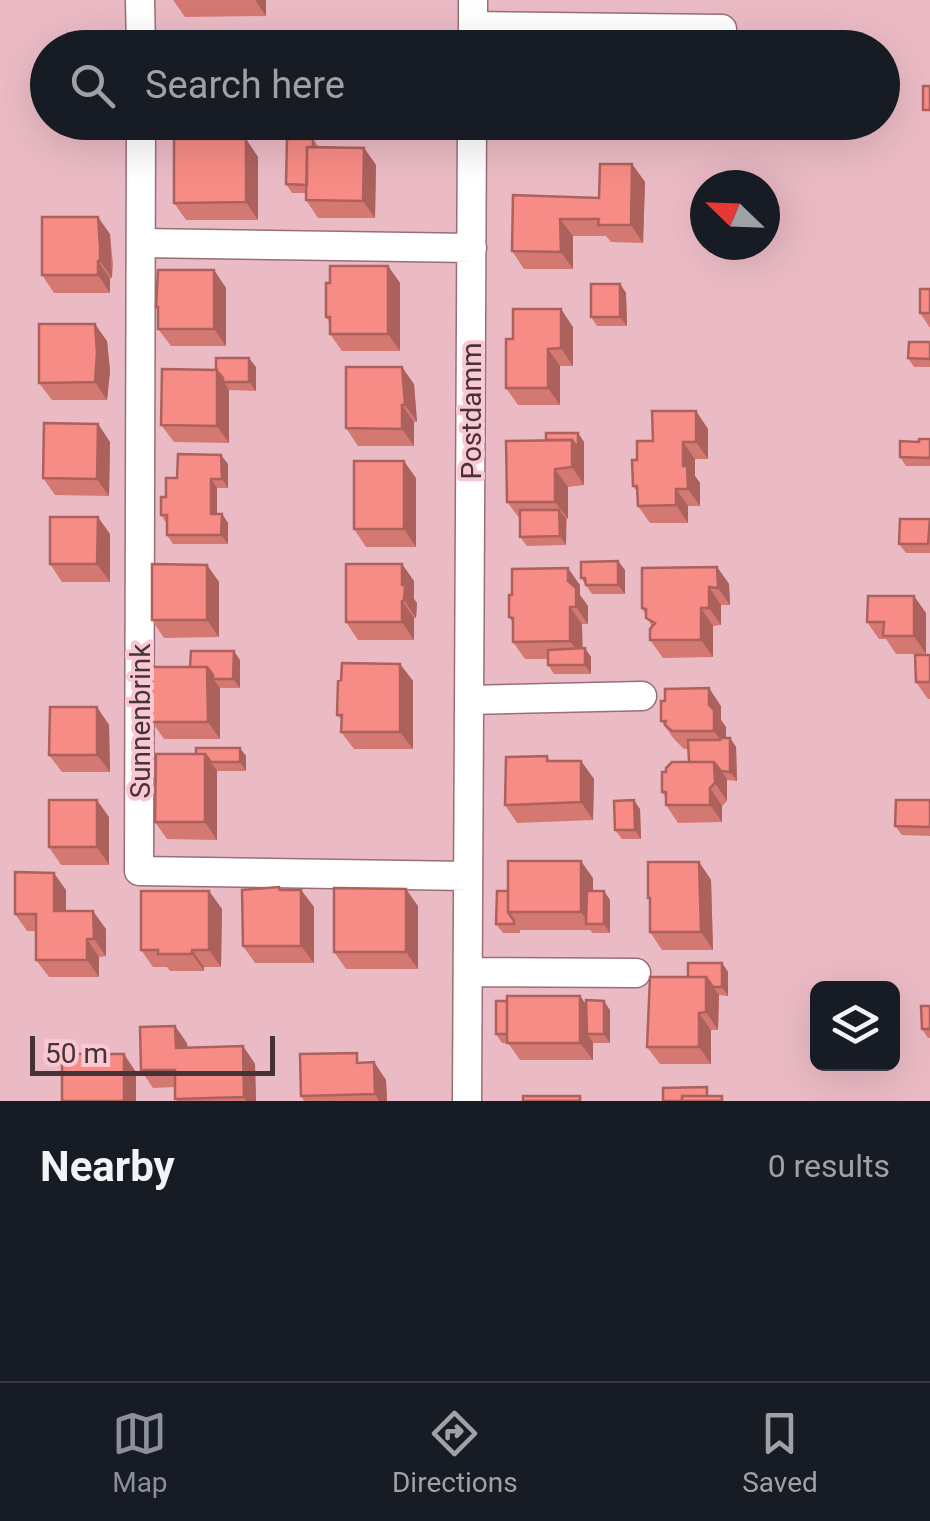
<!DOCTYPE html>
<html lang="en">
<head>
<meta charset="utf-8">
<style>
  body { margin:0; font-family:Roboto,sans-serif; background:#242831; color:#f1f3f6 }
  .controls { position:absolute; right:30px; bottom:30px; display:grid; overflow:hidden; border-radius:15px; box-shadow:0 10px 40px #0002 }
  .controls button { width:90px; height:90px; display:grid; place-items:center; padding:0; border:0; border-bottom:2px solid #363941; background:#171b24; color:#f1f3f6; font:50px sans-serif }
  .compass { position:absolute; left:690px; top:170px; width:90px; height:90px; border-radius:50%; background:#171b24; box-shadow:0 10px 40px #0002; rotate:293deg }
  .scale { position:absolute; left:30px; bottom:25px; width:245px; box-sizing:border-box; padding-left:10px; border:5px solid #463337; border-top:0; font-size:28px; line-height:35px; white-space:nowrap; color:#463337; -webkit-text-stroke:8px #f9c8d2; paint-order:stroke }
  .list { margin:0; padding:0; list-style:none }
  h2 { display:flex; justify-content:space-between; align-items:center; height:130px; margin:0; padding:0 40px; font-size:42px }
  h2 small { font-size:32px; font-weight:400; color:#9ea1a6 }
  .icon { flex:none; width:55px; height:55px; fill:none; stroke:currentColor; stroke-width:2; stroke-linecap:round; stroke-linejoin:round }
  .map { position:relative; flex:none; width:930px; height:1101px; overflow:hidden }
  .search { position:absolute; background:#171b24; box-shadow:0 10px 40px #0002; left:30px; right:30px; top:30px; height:110px; display:flex; align-items:center; gap:25px; box-sizing:border-box; padding:0 35px; border-radius:55px; color:#9ea1a6; font-size:38px }
  .sheet { height:280px; background:#171b24 }
  nav { display:flex; justify-content:space-around; align-items:center; box-sizing:border-box; height:140px; border-top:2px solid #363941; background:#171b24; font-size:28px; color:#9ea1a6 }
  nav a { display:grid; justify-items:center; gap:5px }
  nav .on { color:#8c9099 }
  .map>svg:first-child { display:block }
  .lines { fill:none; stroke-linecap:round; stroke-linejoin:round }
  .minor-casing { stroke:#996e77; stroke-width:31 }
  .minor { stroke:#fff; stroke-width:28 }
  .wall { fill:#d47872 }
  .shaded-wall { fill:#ad615d }
  .building { fill:#f78b85; stroke:#ad615d; stroke-width:2.5 }
  .labels { text-anchor:middle; stroke-width:8; stroke-linejoin:round; paint-order:stroke }
  .street-label { font-size:28px; fill:#463337; stroke:#f9c8d2 }
</style>
</head>
<body>
<div class="map">
<svg width="930" height="1101" viewBox="0 0 930 1101">
  <rect width="100%" height="100%" fill="#ebbbc5"/>
  <g class="lines">
    <defs>
      <path id="minor" d="M140,0L141,48
        M473,26L722,29
        M473,48V0
        M141,122L139,871L468,876
        M141,243L472,248
        M469,700L642,696
        M468,972L636,973
        M467,1101L472,122"/>
    </defs>
    <use href="#minor" class="minor-casing"/>
    <use href="#minor" class="minor"/>
  </g>
  <path class="wall" d="M173,0H266V16L185,17Z
    M517,122H605V127H520Z
    M246,139L258,157V220H186L174,203Z
    M313,139L319,147L364,148L376,165L375,218H318L306,200V193H292L286,184Z
    M632,164L645,182L643,243L611,242L606,236H573V269H524L512,251L513,195L599,198Z
    M110,234L113,264L112,278H110V293H54L42,275Z
    M388,266L400,283V351H342L330,334V323L326,317L330,283Z
    M214,270L226,288V346H171L158,329V311L156,307Z
    M620,284L626,293L627,326H597L591,317Z
    M930,289V328L920,313Z
    M573,327V366H560V405H518L506,388L513,339Z
    M107,341L110,371L107,400H52L39,383Z
    M930,342V367H914L908,358Z
    M256,367V391L229,390V443L174,442L161,425L216,370Z
    M414,384L417,422H414V446H358L346,428Z
    M696,411L708,429V459H695V476L700,483V506H688V523H650L638,506V493L633,486L637,460L653,441Z
    M98,424L110,442L109,496L55,495L43,478Z
    M578,433L584,442V485L568,487L566,545L527,546L520,537V519L507,502L546,440Z
    M930,439V466H906L900,457L919,442Z
    M228,464V488H217V514H222L228,523V544H173L167,535V524L161,515L166,497L177,478Z
    M416,478V547H366L354,529Z
    M930,519V553H906L899,544Z
    M110,534V582H62L50,564Z
    M618,561L625,570V594H592L581,578Z
    M402,564L414,581V599L417,603L416,618H414V640H358L346,622Z
    M207,565L219,582V637L164,638L152,620Z
    M717,567L729,584L730,605H721V625L713,626V657L663,658L650,640L652,627L642,608Z
    M580,585V595L588,606V624H582V648L591,657V674H554L548,665V659H525L513,642V623L509,617Z
    M914,596L926,613V654H896L886,639H879L867,622Z
    M930,655V699H928L916,682Z
    M240,660V688H220V739H164L152,722L190,667Z
    M400,664L413,681V749H354L341,732L342,720L337,715Z
    M721,706V720L726,727V738H730L736,747L737,781L727,780V801L722,806V822L678,823L666,805V798L662,792L666,772L689,762V749H684L674,739L661,721Z
    M97,707L109,725L110,772H62L49,755Z
    M156,754L246,756V771H217V840L167,839L155,822Z
    M547,756L550,761H581L594,779L593,820L517,823L505,805Z
    M930,800V836L902,835L895,826Z
    M640,809L641,839H622L615,830Z
    M109,817V865H61L49,847Z
    M699,862L711,880L713,950H662L650,932V902L648,898Z
    M593,878V891H604L610,900V933H593L590,930H520V933H503L496,924L508,891Z
    M66,890V911L106,929V956L99,957V977H49L36,960V931H27L15,914Z
    M281,890H301L314,907V963H255L243,946Z
    M209,891L222,909L221,967H204V971H170L167,967H153L141,950Z
    M418,906V969H346L334,952Z
    M722,963L728,972V996L719,995L718,1030H711V1064H660L647,1047L688,977Z
    M580,996L586,1005L610,1010V1043H593V1060H520L508,1043H502L496,1034Z
    M930,1006V1038H928L922,1029Z
    M187,1043L188,1048L243,1046L255,1064L256,1101H177L175,1087L153,1088L141,1070Z
    M374,1062L386,1080L387,1101H304L301,1096L363,1063Z"/>
  <path class="shaded-wall" d="M255,0H266V16Z
    M246,139L258,157V220L246,202Z
    M364,148L376,165L375,218L363,201Z
    M632,164L645,182L643,243L631,225Z
    M98,217L110,234L112,278L100,261Z
    M560,219L573,236V269L561,252Z
    M98,261L110,278V293L98,275Z
    M388,266L400,283V351L388,334Z
    M214,270L226,288V346L214,329Z
    M620,284L626,293L627,326L620,317Z
    M561,309L573,327V366L561,348Z
    M95,324L107,341L110,371L107,400L95,382Z
    M548,349L560,366V405L548,388Z
    M249,358L256,367V391L249,382Z
    M402,367L414,384L417,422L405,405Z
    M217,370L229,390V443L217,426Z
    M402,405L414,422V446L402,429Z
    M696,411L708,429V459L696,442Z
    M98,424L110,442L109,496L97,479Z
    M578,433L584,442V485L572,467V440Z
    M683,442L695,459V476L700,483V506L688,489L683,466Z
    M221,455L228,464V488L222,479Z
    M404,461L416,478V547L404,529Z
    M555,469L568,487V519L555,502Z
    M211,479L217,488V523L211,514Z
    M676,489L688,506V523L676,505Z
    M559,510L566,519V545L560,536Z
    M222,514L228,523V544L221,535Z
    M98,517L110,534V582L97,564Z
    M618,561L625,570V594L618,585Z
    M402,564L414,581V599L417,603L416,618L404,600L402,585Z
    M207,565L219,582V637L207,620Z
    M717,567L729,584L730,605L718,588Z
    M568,568L580,585V595L588,606V624L576,607L568,581Z
    M709,587L721,605V625L709,608Z
    M914,596L926,613V654L914,636Z
    M402,601L414,618V640L402,622Z
    M570,607L582,624L583,659L570,641Z
    M701,608L713,626V657L701,640Z
    M585,648L591,657V674L585,665Z
    M234,651L240,660V688L233,679Z
    M400,664L413,681V749L400,732Z
    M207,667L216,679H213L220,688V739L208,722Z
    M709,688L721,706V720L726,727V749L714,731L709,705Z
    M97,707L109,725L110,772L97,755Z
    M730,738L736,747L737,781L730,772Z
    M240,748L246,756V771L240,762Z
    M205,754L217,771V840L205,822Z
    M581,761L594,779L593,820L581,802Z
    M714,762L727,779V801L715,783Z
    M710,788L722,806V822L710,805Z
    M97,800L109,817V865L97,847Z
    M634,800L640,809L641,839L635,830Z
    M581,861L593,878V924H589L581,912Z
    M699,862L711,880L713,950L701,932Z
    M54,873L66,890V929L54,911Z
    M406,889L418,906V969L406,952Z
    M301,890L314,907V963L301,946Z
    M209,891L222,909L221,967L209,950Z
    M604,891L610,900V933L604,924Z
    M93,911L106,929V956L94,939Z
    M87,939L99,957V977L87,960Z
    M192,950L204,967V971L192,954Z
    M722,963L728,972V996L722,987Z
    M706,977L719,995L718,1030L706,1012Z
    M580,996L592,1013L587,1034L593,1043V1060L580,1043Z
    M604,1001L610,1010V1043L604,1034Z
    M699,1013L711,1030V1064L699,1047Z
    M175,1026L187,1043L188,1065L176,1048Z
    M243,1046L255,1064L256,1101H246L244,1097Z
    M124,1054L136,1072V1101H124Z
    M374,1062L386,1080L387,1101H379L375,1094Z"/>
  <path class="building" d="M660,41H712V48H660Z
    M923,86H930V110H923Z
    M174,139H246V202L174,203Z
    M287,139H313V147H307V185L286,184Z
    M307,147L364,148L363,201L306,200Z
    M600,164H632L631,225H598L599,219H560L561,252L512,251L513,195L599,198Z
    M42,217H98L100,246V261H98V275H42Z
    M330,266H388V334H330V317H326V283H330Z
    M158,270H214V329H158V307H156Z
    M591,284H620V317H591Z
    M920,289H930V313H920Z
    M513,309H561V348L548,349V388H506V339H513Z
    M39,324H95L97,353L95,382L39,383Z
    M909,342H930V359L908,358Z
    M216,358H249V382H223V378L216,370Z
    M346,367H402L405,405H402V429L346,428Z
    M162,369L217,370V426L161,425Z
    M652,411H696V442H683V466H687L688,489H676V505L638,506L637,486H633L632,460H637V441H653Z
    M44,423L98,424L97,479L43,478Z
    M546,433H578V448L572,440H546Z
    M919,439H930V458L900,457V441L919,442Z
    M572,440V467L555,469V502H507L506,441Z
    M178,454L221,455L222,479H211V514H222L221,535H167V515H161V497H166V478H177Z
    M354,461H404V529H354Z
    M520,510H559L560,536L520,537Z
    M50,517H98L97,564H50Z
    M900,519H930L928,544H899Z
    M618,561V585H586L585,578H581V562Z
    M152,564L207,565V620H152Z
    M346,564H402V585H405L404,600L402,601V622H346Z
    M717,567L718,588L709,587V608H701V640H650V629L655,623L646,618V609L642,608V568Z
    M568,568V581L576,588V607H570V641L513,642V618L509,617V595H512V569Z
    M868,596H914V636H883L884,622H867Z
    M585,648V665H548V650Z
    M191,651H234L233,679H213V675L207,667H190Z
    M915,655H930V682H916Z
    M342,663L400,664V732H341L342,715H337L338,681L341,680Z
    M152,667H207L208,722H152Z
    M709,688V705L714,710V731H672L665,725L666,721H661V701H665V689Z
    M50,707H97V755H49Z
    M720,738H730V772L721,771L714,762H689L688,740H720Z
    M196,748H240V762H211L205,754H196Z
    M156,754H205V822H155Z
    M547,756V761H581V802L505,805L506,757Z
    M672,762H714L715,783L710,788V805H666V792H662V772H666V768Z
    M49,800H97V847H49Z
    M634,800L635,830H615L614,801Z
    M896,800H930V827L895,826Z
    M508,861H581V912H508Z
    M648,862H699L701,932H650V898H648Z
    M15,872L54,873V911H93L94,939H87V960H36V914H15Z
    M279,887L280,890H301V946H243L242,890Z
    M334,888L406,889V952H334Z
    M141,891H209V950H192V954H158V950H141Z
    M497,891H508V912L514,921V924H496Z
    M587,891H604V924H586Z
    M688,963H722V987H713L706,977H688Z
    M650,977H706V1012L699,1013V1047H647Z
    M507,996H580V1043H507Z
    M586,1000L604,1001V1034H587Z
    M496,1001H507V1034H496Z
    M921,1006H930V1029H922Z
    M175,1026L176,1048L243,1046L244,1097L175,1099V1070H141L140,1027Z
    M357,1053V1063L374,1062L375,1094L301,1096L300,1054Z
    M62,1054H124V1101H62Z
    M707,1087V1096H682V1101H663V1088Z
    M523,1096H580V1101H523Z
    M682,1096H722V1101H682Z"/>
  <g class="labels">
    <g class="street-label">
      <text transform="translate(471 411) rotate(-90)" y="10">Postdamm</text>
      <text transform="translate(140 721) rotate(-90)" y="10">Sunnenbrink</text>
    </g>
  </g>
</svg>
<div class="controls">
<button><svg class="icon" aria-label="layers" viewBox="0 0 24 24"><path d="M12 4l9 5-9 5-9-5zM3 14l9 5 9-5"/></svg></button>
</div>
<svg class="compass" viewBox="-18 -18 36 36"><path d="M0-13l5 13h-10z" fill="#e53935"/><path d="M0 13l5-13h-10z" fill="#9ea1a6"/></svg>
<div class="scale">50 m</div>
<div class="search"><svg class="icon" aria-label="search" viewBox="0 0 24 24"><circle cx="10" cy="10" r="6"/><path d="M15 15l6 6"/></svg>Search here</div>
</div>
<section class="sheet">
<h2>Nearby<small>0 results</small></h2>
<ul class="list">
</ul>
</section>
<nav>
<a class="on"><svg class="icon" aria-label="map" viewBox="0 0 24 24"><path d="M3 6l6-2 6 2 6-2v14l-6 2-6-2-6 2zM9 4v14M15 6v14"/></svg>Map</a>
<a><svg class="icon" aria-label="directions" viewBox="0 0 24 24"><path d="M12 3l9 9-9 9-9-9zM9 14v-3h6M13 9l2 2-2 2"/></svg>Directions</a>
<a><svg class="icon" aria-label="saved" viewBox="0 0 24 24"><path d="M7 4h10v16l-5-4-5 4z"/></svg>Saved</a>
</nav>
</body>
</html>
